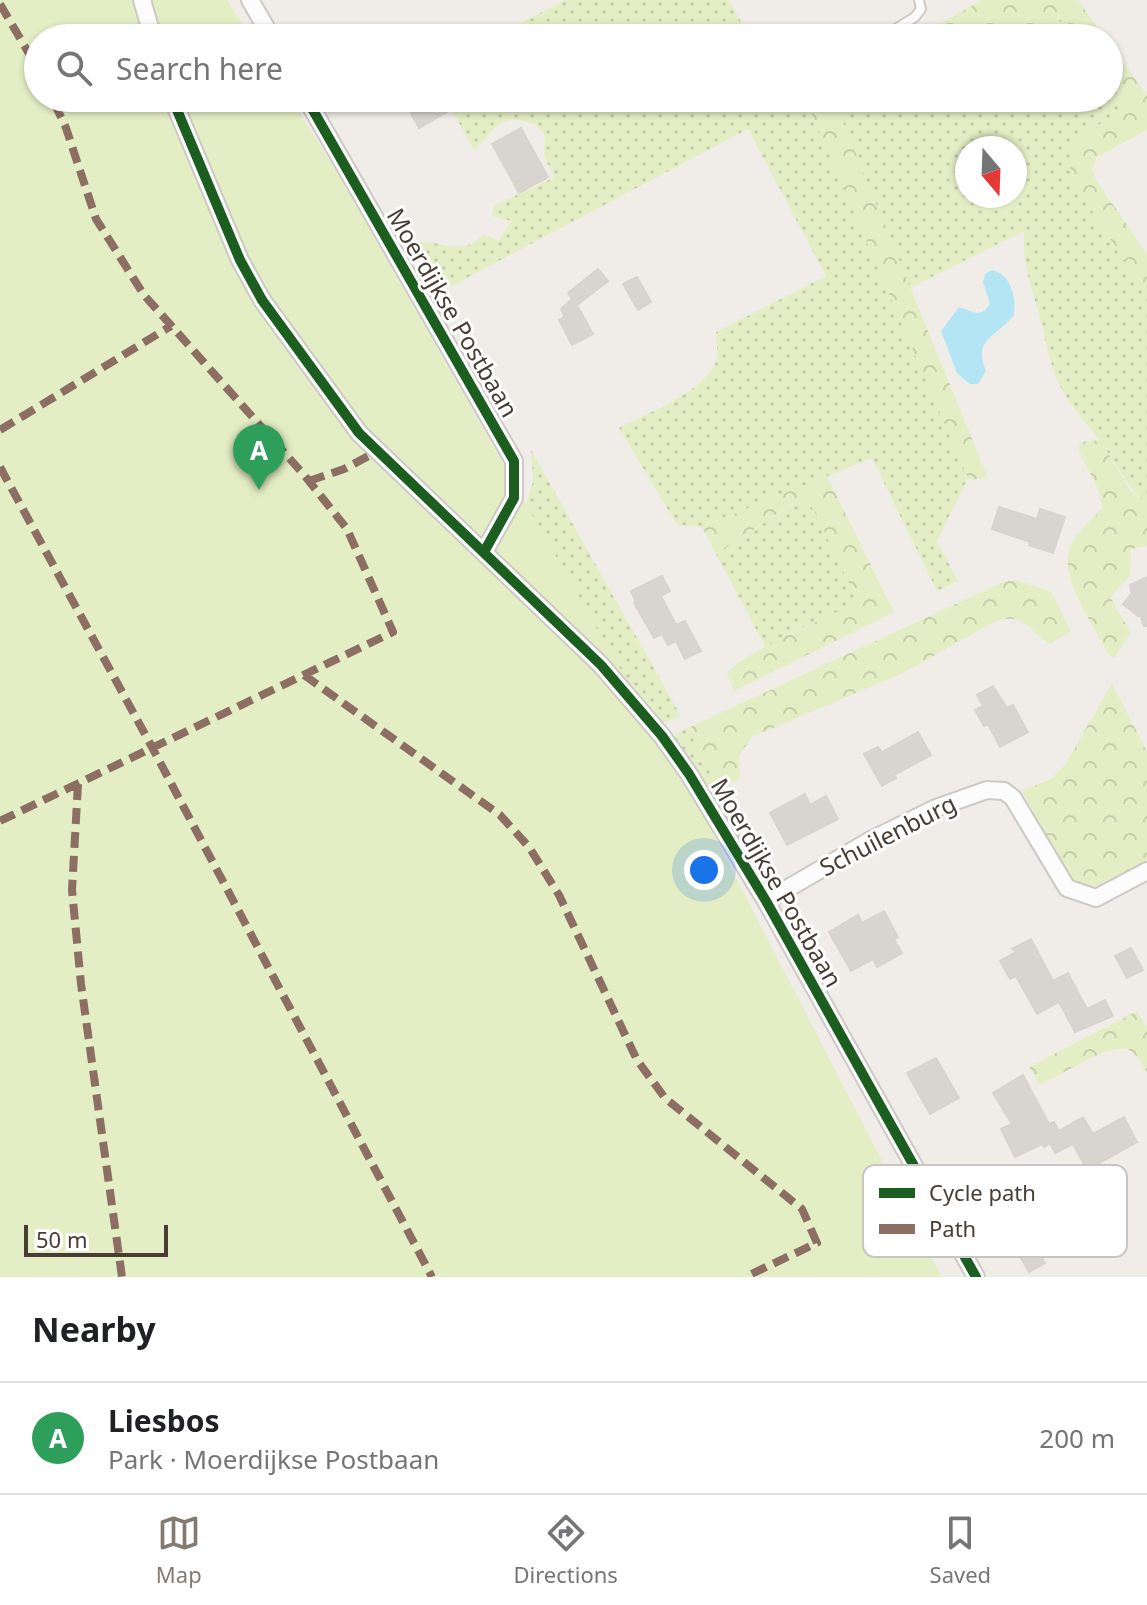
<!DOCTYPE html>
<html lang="en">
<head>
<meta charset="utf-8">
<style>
  body { margin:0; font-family:"Noto Sans",sans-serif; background:#f2f2f2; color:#202124 }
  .compass { position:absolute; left:955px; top:136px; width:72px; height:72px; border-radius:50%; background:#fff; box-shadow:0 2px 6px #0004; rotate:161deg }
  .scale { position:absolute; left:24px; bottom:20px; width:144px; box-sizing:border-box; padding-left:8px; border:4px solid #483c33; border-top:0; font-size:22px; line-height:28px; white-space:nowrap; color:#483c33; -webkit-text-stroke:6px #fff; paint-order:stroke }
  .you { position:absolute; left:704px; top:870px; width:28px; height:28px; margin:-20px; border:6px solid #fff; border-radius:50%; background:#1a73e8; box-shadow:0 0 0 12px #1a73e833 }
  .badge { display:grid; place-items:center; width:52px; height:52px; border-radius:50%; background:#837a72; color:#fff; font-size:26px; font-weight:700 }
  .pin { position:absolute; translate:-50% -66px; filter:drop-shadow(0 2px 4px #0008) }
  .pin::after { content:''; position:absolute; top:42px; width:28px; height:24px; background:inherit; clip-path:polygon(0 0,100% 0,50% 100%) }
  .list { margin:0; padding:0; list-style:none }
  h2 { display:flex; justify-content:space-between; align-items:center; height:104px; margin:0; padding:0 32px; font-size:34px }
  h2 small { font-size:26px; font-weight:400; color:#757577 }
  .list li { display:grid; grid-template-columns:52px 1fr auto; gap:24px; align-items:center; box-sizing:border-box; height:112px; padding:0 32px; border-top:2px solid #e0e0e0 }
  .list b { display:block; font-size:30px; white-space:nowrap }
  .list p { margin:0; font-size:26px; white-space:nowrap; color:#757577 }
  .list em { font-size:26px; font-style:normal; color:#757577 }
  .icon { flex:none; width:44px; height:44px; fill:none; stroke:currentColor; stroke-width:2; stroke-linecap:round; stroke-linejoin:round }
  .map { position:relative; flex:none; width:1147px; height:1277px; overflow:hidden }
  .search { position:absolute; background:#fff; box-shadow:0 2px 6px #0004; left:24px; right:24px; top:24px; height:88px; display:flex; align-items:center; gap:20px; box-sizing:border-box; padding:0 28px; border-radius:44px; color:#757577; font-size:30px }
  .sheet { height:216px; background:#fff }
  nav { display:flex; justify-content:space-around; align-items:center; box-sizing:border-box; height:112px; border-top:2px solid #e0e0e0; background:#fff; font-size:22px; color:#757577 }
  nav a { display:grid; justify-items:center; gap:4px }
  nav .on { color:#837a72 }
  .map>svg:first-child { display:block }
  .grass { fill:url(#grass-dots); fill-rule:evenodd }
  .forest { fill:url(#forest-crowns) }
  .park { fill:#e4eec5 }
  .water { fill:#b3e5f4 }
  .building { fill:#d8d4cf; stroke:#d9d3ce; stroke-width:2 }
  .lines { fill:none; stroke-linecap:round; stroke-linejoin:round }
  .lane-casing { stroke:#cdc9c4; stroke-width:12 }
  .street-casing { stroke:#cdc9c4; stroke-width:20 }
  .lane { stroke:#fdfcfc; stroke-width:8 }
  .street { stroke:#fdfcfc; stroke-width:16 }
  .quiet { stroke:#8d6e63; stroke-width:8; stroke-dasharray:16 8; stroke-linecap:butt }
  .cycleway-casing { stroke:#fff; stroke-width:15 }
  .cycleway { stroke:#1b5e20; stroke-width:10 }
  .labels { text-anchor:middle; stroke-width:6; stroke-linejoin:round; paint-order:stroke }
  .street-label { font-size:24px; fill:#483c33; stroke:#fff }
  .key { fill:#fff; stroke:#c8c4c2; stroke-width:2 }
  .key-label { font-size:22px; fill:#483c33 }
</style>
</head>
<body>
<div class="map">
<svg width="1147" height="1277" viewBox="0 0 1147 1277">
  <defs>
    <pattern id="grass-dots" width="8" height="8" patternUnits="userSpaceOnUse" patternTransform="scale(2)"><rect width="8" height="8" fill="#e4eec5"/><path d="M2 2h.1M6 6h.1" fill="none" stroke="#c5cdaa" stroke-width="1.8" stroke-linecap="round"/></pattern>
    <pattern id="forest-crowns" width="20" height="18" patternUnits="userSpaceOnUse" patternTransform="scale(2)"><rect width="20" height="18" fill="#e4eec5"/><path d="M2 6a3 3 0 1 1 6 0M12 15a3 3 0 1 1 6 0" fill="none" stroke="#c5cdaa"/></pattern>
  </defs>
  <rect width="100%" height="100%" fill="#f0ede8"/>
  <path class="grass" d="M565,0H729L750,38H620L618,36L492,38Z
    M1062,20L1073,27L1080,38H971H1010L1041,22Z
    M1109,81L1124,103L1122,111L1077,140L1076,185L1147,297V505C1125,485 1117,464 1100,441C1086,422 1070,407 1060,386C1050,365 1046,343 1041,321C1032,288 1022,266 1024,231L910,288L837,109L858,98H1109ZM967,148H1015V196H967Z
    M445,98H520L522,103L550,110L567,98H781L789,107L805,98L968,478L937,541L958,581L937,591L872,458L702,527L677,525L619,428C647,413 710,390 717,358C718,350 716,340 716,332L826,276L748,129L442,291L414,243C440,238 462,259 483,234L498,241L512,221L492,216L494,206L555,177C551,170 545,161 544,154C543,147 546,141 544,135C541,128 536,125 530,123C498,110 494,133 474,150Z
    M531,450L681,716L657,726L609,668L526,504L533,482Z
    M806,501L814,510L854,594L852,606C822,619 792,630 766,648L716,554L793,504Z
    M688,728L772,893L708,794L667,738Z"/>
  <path class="forest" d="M982,0H1078L1105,38H1080L1073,27L1062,20L1041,22L1010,38H914Z
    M1109,43L1147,95V130L1097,157L1092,169L1096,180L1147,254V297L1076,185C1055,138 1088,134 1122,110L1124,103L1109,81Z
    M805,98H858L838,110L988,478L967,480L968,478Z
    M1100,440L1130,490L1147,505V546L1131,549L1130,576L1110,597L1131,633L1114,658L1108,654C1095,628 1064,584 1068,555C1071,536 1089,522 1102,509C1102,487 1086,470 1078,448L1081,442Z
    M827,476L894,612L734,691L727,674C737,656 828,616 851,606L854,594L814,510L806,501L792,504L716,554L702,527Z
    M1017,580L1051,592L1071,631L1050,644C1026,630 1024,611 994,622L901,674L752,737L739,755L740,778L720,791L688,728L1003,582Z
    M1112,683L1147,752V864L1088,893L1075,889L1022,791L1051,779L1065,765Z
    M1137,1011L1147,1027V1073C1142,1065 1137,1052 1127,1049C1107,1044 1060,1076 1040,1085L1029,1067Z"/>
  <path class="park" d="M0,0H227L251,38H38V98H290L332,164L704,816L942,1277H0Z"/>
  <path class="water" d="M992,270C1012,275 1016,297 1014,315C997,337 972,338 986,371L978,384H970L957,373L941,331L959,307C974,311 979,319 990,304L983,282L985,274Z"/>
  <path class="building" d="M418,98H448L454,108L419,128L406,104Z
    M521,128L548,177L519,193L492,144Z
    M598,269L608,281L577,305L593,334L572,345L559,320L565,317L561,309L572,299L568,293Z
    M637,277L651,302L638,310L623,284Z
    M999,507L1037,519L1040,509L1065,517L1053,553L1029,545L1030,542L992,529Z
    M662,576L670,591L661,596L676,625L685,621L701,651L685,659L676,641L668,645L662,634L654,638L634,603L636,602L631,591Z
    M1147,577V626H1144L1140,615L1138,616L1123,604L1132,593L1130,585Z
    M993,686L1007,708L1013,705L1028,732L1000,747L988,724L984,726L975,710L983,706L977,695Z
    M918,732L931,755L894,775L896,778L882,786L864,754L878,747L882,752Z
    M805,794L810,805L826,796L838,819L787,845L770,813Z
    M884,911L898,937L894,939L902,953L877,967L873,959L851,971L829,932L858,915L862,923Z
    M1031,939L1053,981L1068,973L1087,1009L1105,1000L1113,1016L1075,1032L1059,1002L1037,1014L1016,976L1010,979L1000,961L1016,952L1012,949Z
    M1131,948L1143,970L1127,978L1115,956Z
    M936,1058L959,1098L930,1114L907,1073Z
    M1023,1075L1049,1124L1054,1122L1059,1131L1083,1117L1093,1134L1124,1117L1137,1142L1087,1170L1073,1144L1055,1153L1050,1143L1044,1147L1042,1144L1015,1157L1001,1129L1012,1124L993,1093Z
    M1034,1244L1045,1263L1029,1272L1018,1253Z"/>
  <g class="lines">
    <defs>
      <path id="lane" d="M881,38L915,17L921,9L919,0"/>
      <path id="street" d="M142,0L153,38
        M250,0L272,38
        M172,98L240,260L262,300L359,433L601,665L662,736L689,774L766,901L976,1277
        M306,98L514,461V498L484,552
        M766,901L871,840L936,808L987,790L1004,791L1013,798L1067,888L1096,898L1147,871"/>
    </defs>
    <use href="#lane" class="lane-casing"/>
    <use href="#street" class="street-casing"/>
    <use href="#lane" class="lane"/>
    <use href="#street" class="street"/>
    <path class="quiet" d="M0,4L38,69
      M0,430L171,326
      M0,467L153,749L432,1277
      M309,481L344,469L378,451
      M304,675L500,815L529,847L559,895L637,1060L665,1098L802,1209L817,1243L745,1277
      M78,784L72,890L81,984L122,1277
      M0,821L393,632L347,529L305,476L144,295L96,219L66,128L52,98"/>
    <defs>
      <path id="cycleway" d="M172,98L240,260L262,300L359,433L601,665L662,736L689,774L766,901L976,1277
        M306,98L514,461V498L484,552"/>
    </defs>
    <use href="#cycleway" class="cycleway-casing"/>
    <use href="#cycleway" class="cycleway"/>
  </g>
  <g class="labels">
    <g class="street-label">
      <text transform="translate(452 313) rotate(60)" y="8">Moerdijkse Postbaan</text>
      <text transform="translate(888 836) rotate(-27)" y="8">Schuilenburg</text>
      <text transform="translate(776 883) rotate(60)" y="8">Moerdijkse Postbaan</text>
    </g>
  </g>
  <rect x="863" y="1165" width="264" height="92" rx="12" class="key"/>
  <rect x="879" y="1188" width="36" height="10" fill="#1b5e20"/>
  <rect x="879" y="1224" width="36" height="10" fill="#8d6e63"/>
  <g class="key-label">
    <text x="929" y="1201">Cycle path</text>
    <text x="929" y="1237">Path</text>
  </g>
</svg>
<svg class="compass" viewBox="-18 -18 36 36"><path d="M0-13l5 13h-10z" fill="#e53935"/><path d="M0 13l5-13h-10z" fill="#757577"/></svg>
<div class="scale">50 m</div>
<div class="you"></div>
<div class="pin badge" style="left:259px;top:490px;background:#2e9e5b">A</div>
<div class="search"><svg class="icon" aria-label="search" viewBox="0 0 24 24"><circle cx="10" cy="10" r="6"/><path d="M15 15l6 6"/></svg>Search here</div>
</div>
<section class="sheet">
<h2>Nearby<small></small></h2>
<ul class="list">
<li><span class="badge" style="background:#2e9e5b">A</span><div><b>Liesbos</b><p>Park · Moerdijkse Postbaan</p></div><em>200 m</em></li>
</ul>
</section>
<nav>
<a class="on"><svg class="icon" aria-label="map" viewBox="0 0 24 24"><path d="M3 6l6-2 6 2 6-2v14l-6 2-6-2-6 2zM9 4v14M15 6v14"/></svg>Map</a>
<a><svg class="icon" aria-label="directions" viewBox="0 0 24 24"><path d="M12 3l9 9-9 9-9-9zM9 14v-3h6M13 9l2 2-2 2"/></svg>Directions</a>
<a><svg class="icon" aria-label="saved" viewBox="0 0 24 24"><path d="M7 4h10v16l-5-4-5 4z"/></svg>Saved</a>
</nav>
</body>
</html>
